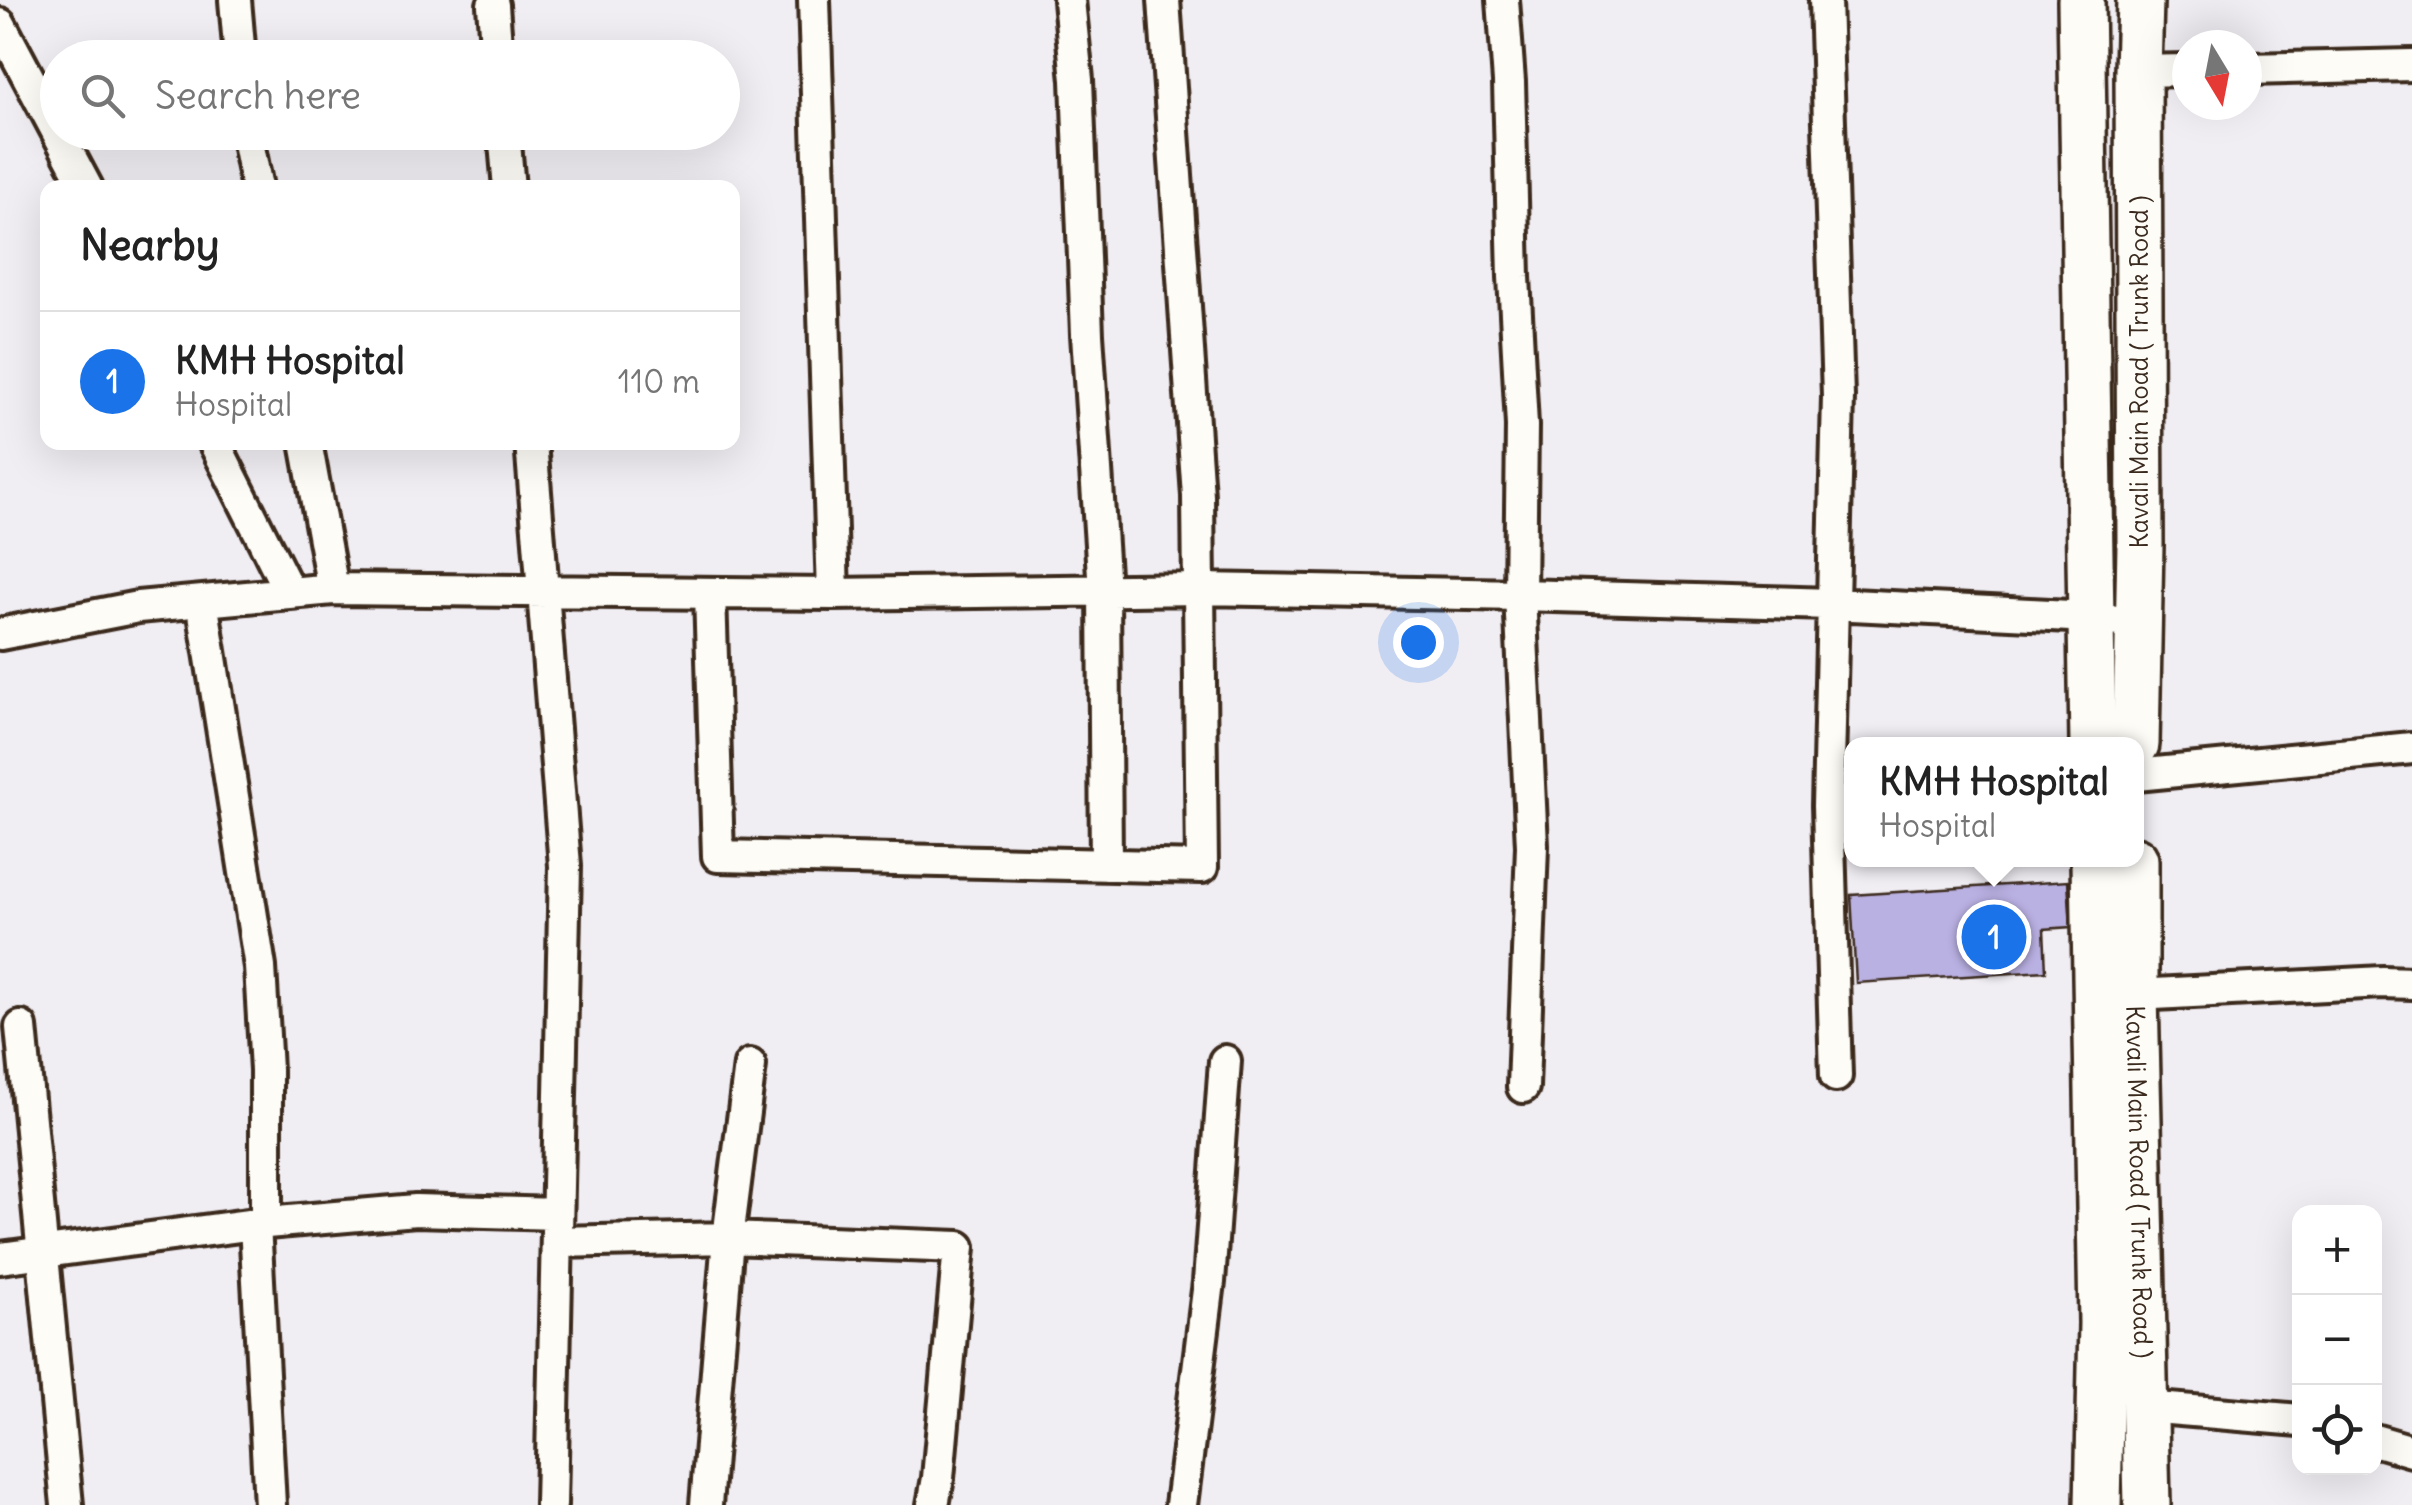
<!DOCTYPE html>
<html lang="en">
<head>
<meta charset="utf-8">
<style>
  body { margin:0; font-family:Delius,sans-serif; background:#f2f2f2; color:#222 }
  .controls { position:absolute; right:30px; bottom:30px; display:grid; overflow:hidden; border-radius:20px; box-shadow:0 10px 40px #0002 }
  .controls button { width:90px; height:90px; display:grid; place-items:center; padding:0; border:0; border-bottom:2px solid #e0e0e0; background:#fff; color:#222; font:50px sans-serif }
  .compass { position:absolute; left:2172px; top:30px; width:90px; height:90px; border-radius:50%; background:#fff; box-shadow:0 10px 40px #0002; rotate:170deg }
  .you { position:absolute; left:1418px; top:642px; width:35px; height:35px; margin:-25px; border:8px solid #fff; border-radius:50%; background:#1a73e8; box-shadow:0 0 0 15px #1a73e833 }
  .badge { display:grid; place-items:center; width:65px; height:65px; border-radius:50%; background:#1a73e8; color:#fff; font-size:32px; font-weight:700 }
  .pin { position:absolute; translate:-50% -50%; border:5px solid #fff; box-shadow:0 2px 10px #0006 }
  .popup { position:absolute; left:1844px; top:737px; width:300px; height:130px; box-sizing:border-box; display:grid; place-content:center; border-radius:20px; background:#fff; filter:drop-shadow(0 2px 8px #0005); font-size:32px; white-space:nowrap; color:#767676 }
  .popup b { font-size:38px; color:#222 }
  .popup::after { content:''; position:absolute; left:50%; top:100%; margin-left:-20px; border:20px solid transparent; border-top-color:#fff }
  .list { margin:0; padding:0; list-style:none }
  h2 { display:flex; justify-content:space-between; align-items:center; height:130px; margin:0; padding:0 40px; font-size:42px }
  h2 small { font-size:32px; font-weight:400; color:#767676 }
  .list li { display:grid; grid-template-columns:65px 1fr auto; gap:30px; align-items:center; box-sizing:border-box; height:140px; padding:0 40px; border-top:2px solid #e0e0e0 }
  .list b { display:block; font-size:38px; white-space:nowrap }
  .list p { margin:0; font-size:32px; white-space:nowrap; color:#767676 }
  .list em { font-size:32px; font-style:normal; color:#767676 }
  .icon { flex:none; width:55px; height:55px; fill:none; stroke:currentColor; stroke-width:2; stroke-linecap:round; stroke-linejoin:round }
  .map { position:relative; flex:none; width:2412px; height:1505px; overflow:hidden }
  .search { position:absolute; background:#fff; box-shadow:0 10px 40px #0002; left:40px; top:40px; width:700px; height:110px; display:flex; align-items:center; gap:25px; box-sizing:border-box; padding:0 35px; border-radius:55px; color:#767676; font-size:38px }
  .panel { position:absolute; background:#fff; box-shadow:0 10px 40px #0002; left:40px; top:180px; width:700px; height:270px; border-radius:20px }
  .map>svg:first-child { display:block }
  .building { fill:#bab1e3; stroke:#3b2a1e; stroke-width:2.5 }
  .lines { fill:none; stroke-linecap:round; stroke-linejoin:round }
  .street-casing { stroke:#3b2a1e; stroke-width:38 }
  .secondary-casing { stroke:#3b2a1e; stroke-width:52 }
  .street { stroke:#fdfcf7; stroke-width:30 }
  .secondary { stroke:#fdfcf7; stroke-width:45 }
  .labels { text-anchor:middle; stroke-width:10; stroke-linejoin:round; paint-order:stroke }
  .street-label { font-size:25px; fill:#3b2a1e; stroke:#fdfcf7 }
</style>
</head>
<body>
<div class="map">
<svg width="2412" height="1505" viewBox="0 0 2412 1505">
  <rect width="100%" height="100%" fill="#f0edf3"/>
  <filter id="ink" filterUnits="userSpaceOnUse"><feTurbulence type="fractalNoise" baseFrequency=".01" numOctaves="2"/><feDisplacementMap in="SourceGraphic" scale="20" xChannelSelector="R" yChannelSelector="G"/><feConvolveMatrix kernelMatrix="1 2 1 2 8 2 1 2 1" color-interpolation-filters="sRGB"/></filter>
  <g filter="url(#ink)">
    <path class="building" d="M2068,881L2071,927L2044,929L2046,971L1856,983L1851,895Z"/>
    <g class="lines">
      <defs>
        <path id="street" d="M235,0L240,58
          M814,0L833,594
          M1069,0L1077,80L1087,334L1104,590L1106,865
          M1503,0L1509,82L1514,277L1522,426L1520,595L1532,846L1523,1087
          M1825,0L1838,397L1828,806L1836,1076
          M493,5L497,58
          M0,24L87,188
          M2247,69L2412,65
          M2138,71L2187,70
          M246,132L257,188
          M504,132L509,188
          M214,442L290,593
          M306,442L333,589
          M531,442L565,866L551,1505
          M710,593L718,856L1202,867L1198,496L1164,0
          M202,601L260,967L266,1070V1223
          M0,634L138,607L333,589L833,594L1200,589L1520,595L1832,604L2090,617L2138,624
          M2136,775L2412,748
          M2135,995L2383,982L2412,983
          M21,1027L67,1505
          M255,1224L270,1505
          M557,1242L728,1238L959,1247L938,1478L933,1505
          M0,1258L255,1224L416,1210L557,1214
          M2145,1407L2300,1420
          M2374,1440L2412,1451
          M706,1505L728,1238L750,1065
          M1181,1505L1209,1282L1225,1061"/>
        <g id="secondary">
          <path d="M2081,0L2093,744"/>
          <path d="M2136,744L2140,544L2138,71L2140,0"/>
          <path d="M2094,860L2102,1323L2098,1505"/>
          <path id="s1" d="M2135,860V995L2147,1505"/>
        </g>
      </defs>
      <use href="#street" class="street-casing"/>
      <use href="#secondary" class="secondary-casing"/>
      <use href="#street" class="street"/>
      <use href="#secondary" class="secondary"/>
    </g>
  </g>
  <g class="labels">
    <g class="street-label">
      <text transform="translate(2139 372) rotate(-90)" y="9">Kavali Main Road ( Trunk Road )</text>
      <text dy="9" stroke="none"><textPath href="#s1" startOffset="322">Kavali Main Road ( Trunk Road )</textPath></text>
    </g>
  </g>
</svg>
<div class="controls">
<button>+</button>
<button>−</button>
<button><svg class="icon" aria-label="locate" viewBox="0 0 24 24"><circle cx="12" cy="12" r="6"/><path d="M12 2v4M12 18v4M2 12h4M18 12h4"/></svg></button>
</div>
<svg class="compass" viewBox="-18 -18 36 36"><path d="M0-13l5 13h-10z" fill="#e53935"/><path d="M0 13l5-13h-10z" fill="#767676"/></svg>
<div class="you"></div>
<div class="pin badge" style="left:1994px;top:937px">1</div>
<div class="popup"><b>KMH Hospital</b>Hospital</div>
<div class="search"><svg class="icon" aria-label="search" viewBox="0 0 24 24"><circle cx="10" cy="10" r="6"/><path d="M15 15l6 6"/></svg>Search here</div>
<section class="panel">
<h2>Nearby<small></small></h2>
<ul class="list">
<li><span class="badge">1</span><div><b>KMH Hospital</b><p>Hospital</p></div><em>110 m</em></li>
</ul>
</section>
</div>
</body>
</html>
